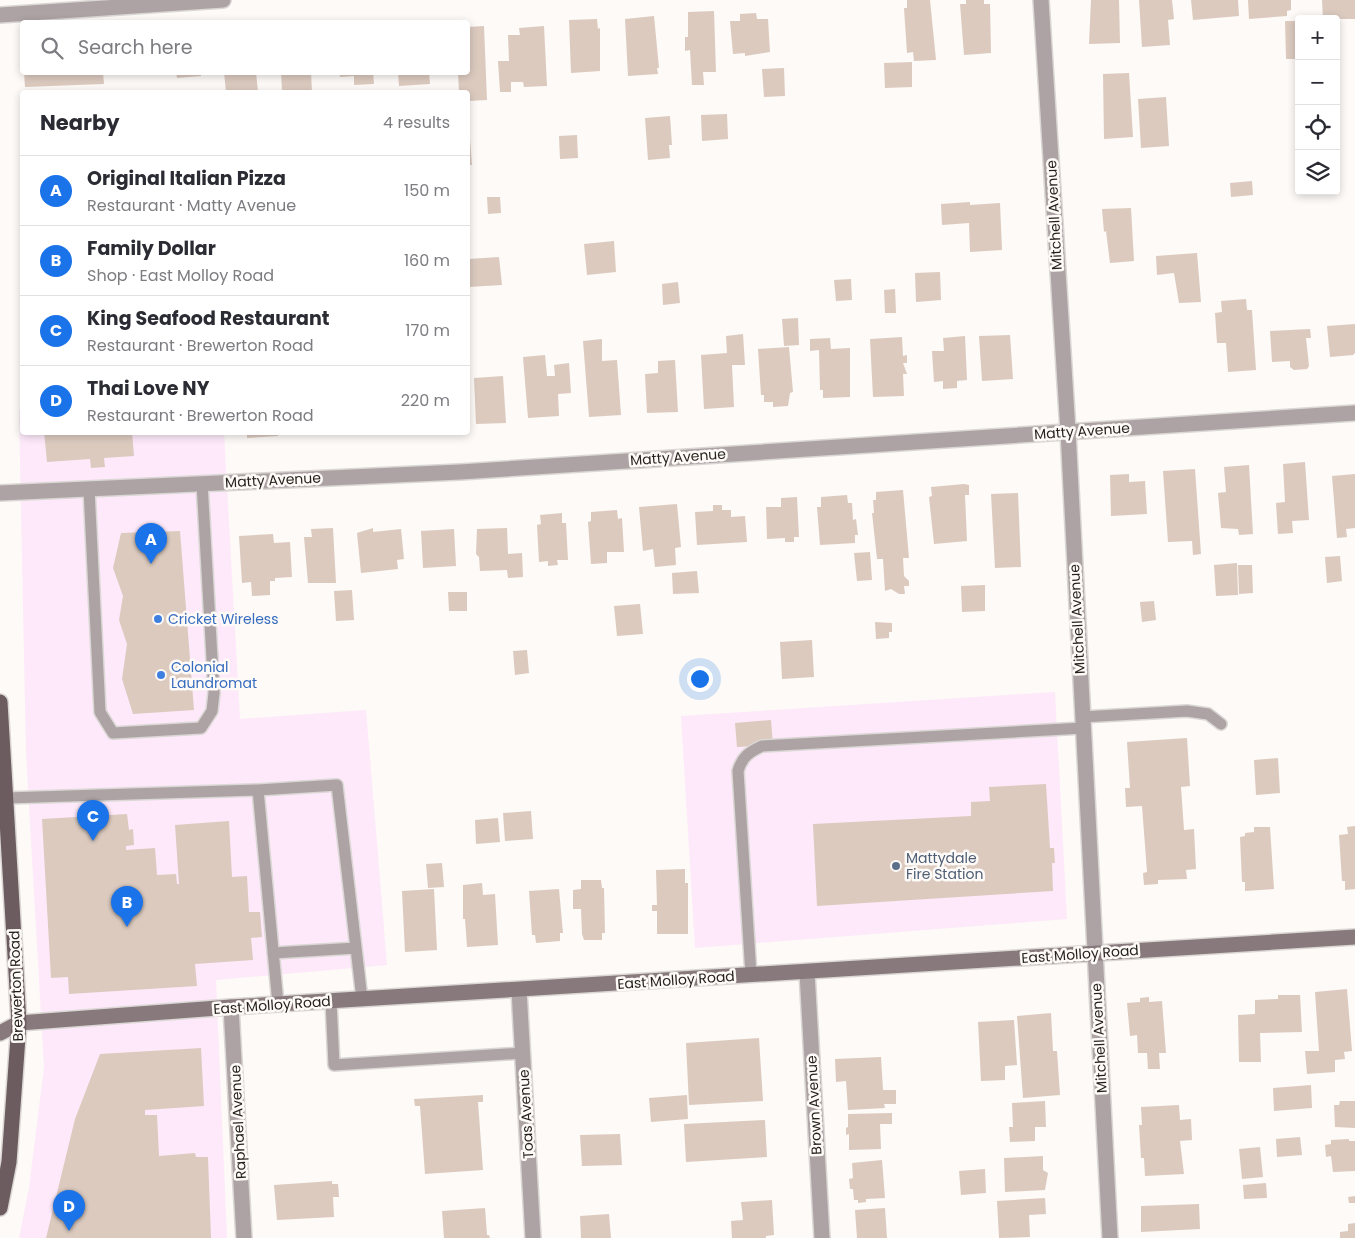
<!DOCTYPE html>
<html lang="en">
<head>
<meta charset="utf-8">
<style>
  body { margin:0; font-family:Poppins,sans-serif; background:#f7f7f7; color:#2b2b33 }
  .controls { position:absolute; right:15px; top:15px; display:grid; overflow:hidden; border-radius:5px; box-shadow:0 2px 8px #0003 }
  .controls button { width:45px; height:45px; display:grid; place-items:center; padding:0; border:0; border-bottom:1px solid #e1e1e2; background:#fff; color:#2b2b33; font:25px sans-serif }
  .you { position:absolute; left:699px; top:678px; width:18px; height:18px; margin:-12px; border:4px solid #fff; border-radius:50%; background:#1a73e8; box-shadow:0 0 0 8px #1a73e833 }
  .badge { display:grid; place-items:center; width:32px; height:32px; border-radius:50%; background:#1a73e8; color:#fff; font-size:16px; font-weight:700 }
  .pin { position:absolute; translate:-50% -41px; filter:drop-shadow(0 1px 2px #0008) }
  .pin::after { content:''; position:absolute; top:26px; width:18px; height:15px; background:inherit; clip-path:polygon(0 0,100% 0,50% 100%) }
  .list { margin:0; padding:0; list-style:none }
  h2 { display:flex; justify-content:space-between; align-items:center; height:65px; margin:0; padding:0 20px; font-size:21px }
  h2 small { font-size:16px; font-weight:400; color:#7c7c81 }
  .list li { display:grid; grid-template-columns:32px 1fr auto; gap:15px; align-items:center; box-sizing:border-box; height:70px; padding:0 20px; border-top:1px solid #e1e1e2 }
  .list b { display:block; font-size:19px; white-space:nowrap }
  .list p { margin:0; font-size:16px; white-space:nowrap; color:#7c7c81 }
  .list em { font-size:16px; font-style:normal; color:#7c7c81 }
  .icon { flex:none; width:28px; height:28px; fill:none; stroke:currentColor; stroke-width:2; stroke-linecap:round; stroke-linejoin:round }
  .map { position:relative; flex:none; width:1355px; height:1238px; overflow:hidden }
  .search { position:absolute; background:#fff; box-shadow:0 2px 8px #0003; left:20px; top:20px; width:450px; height:55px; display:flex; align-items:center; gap:12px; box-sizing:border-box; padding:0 18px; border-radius:5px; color:#7c7c81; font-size:19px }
  .panel { position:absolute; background:#fff; box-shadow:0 2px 8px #0003; left:20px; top:90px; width:450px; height:345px; border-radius:5px }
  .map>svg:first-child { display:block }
  .commercial { fill:#fde9fa }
  .building { fill:#dccabf }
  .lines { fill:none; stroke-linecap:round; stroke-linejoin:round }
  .lane-casing { stroke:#dad7d4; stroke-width:14 }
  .street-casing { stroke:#dad7d4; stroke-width:18 }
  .secondary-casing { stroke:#dad7d4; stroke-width:18 }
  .primary-casing { stroke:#dad7d4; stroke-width:18 }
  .lane { stroke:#ada3a5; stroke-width:11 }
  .street { stroke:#ada3a5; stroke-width:15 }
  .secondary { stroke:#87797c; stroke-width:15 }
  .primary { stroke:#6c5c5f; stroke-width:15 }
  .shop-dot { fill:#3f7fe0; stroke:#fdfaf7; stroke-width:2 }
  .service-dot { fill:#5c6f8a; stroke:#fdfaf7; stroke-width:2 }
  .labels { text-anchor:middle; stroke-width:5; stroke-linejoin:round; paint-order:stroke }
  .street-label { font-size:14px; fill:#241f1a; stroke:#fdfaf7 }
  .shop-label { font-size:14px; fill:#366cbe; stroke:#fdfaf7; text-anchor:start }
  .service-label { font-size:14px; fill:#4e5e75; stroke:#fdfaf7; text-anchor:start }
</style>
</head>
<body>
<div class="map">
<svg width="1355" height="1238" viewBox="0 0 1355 1238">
  <rect width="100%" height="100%" fill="#fdfaf7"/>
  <path class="commercial" d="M22,409V432L224,433L240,719L366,710L387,965L216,980L227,1238H19L29,1188L44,1067L26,753L19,410Z
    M1055,692L1067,919L695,948L681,716Z"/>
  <path class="building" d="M907,0H930L936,60L914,61L913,52L907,53L904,8H907Z
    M966,0H984V4H990L991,53L964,55L960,4H966Z
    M1091,0H1119L1120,43L1089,44Z
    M1139,0H1172L1174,19L1168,20L1170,45L1142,47Z
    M1191,0H1238L1239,16L1193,20Z
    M1248,0H1291V10L1287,11V16L1249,19Z
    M1322,0H1355V19H1323Z
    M714,11L716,72H703L704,85H692L690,50L685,51V37H688V12Z
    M756,13L757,19H768L770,52L745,56V53L733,54L730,21H740V14Z
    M654,16L659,68H657L658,74L628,76L625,19Z
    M597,19L598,29L600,28V71L571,73L569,20Z
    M1285,21H1299V59H1286Z
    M484,26L487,100L468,101V92H459L458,72H468V27Z
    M544,26L547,86L524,87L523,82H511V92H500L498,61H509L508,35H520L519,28Z
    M1336,59H1338L1339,82H1336Z
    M912,62V87L885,88L884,63Z
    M784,68L785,96L764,97L762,69Z
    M24,72H103L104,84L25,87Z
    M176,72H201V76L177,78Z
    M224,72H256L258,92H226Z
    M281,72H311L312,92H282Z
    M339,72H373L374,84L354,85V76L340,77Z
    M398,72H429L430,84L399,86Z
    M1129,73L1133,137L1104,139L1103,74Z
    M1166,97L1169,146L1141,148L1138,99Z
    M727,114L728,139L702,141L701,115Z
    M670,116L672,145H669L670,158L648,160L645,118Z
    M577,135L578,158L560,159L559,136Z
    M468,139H470L472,165H468Z
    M1252,181L1253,195L1231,197L1230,183Z
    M487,197H500L501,213L488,214Z
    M970,202V205L1000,203L1002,250L970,252L969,223L942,225L941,204Z
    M1131,208L1134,261L1110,263L1106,231L1104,232L1102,209Z
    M614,241L616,272L587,275L584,244Z
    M1197,253L1201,302L1179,303L1174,273L1157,275L1156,256Z
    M499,257L502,285L468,287V259Z
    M940,272L941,300L916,302L915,273Z
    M851,279L852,300L836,301L834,280Z
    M678,282L680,303L663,305L662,284Z
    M895,289L896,313H885L884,290Z
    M1246,299L1247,310H1252L1256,370L1228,372L1226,343H1217L1215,313L1222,312L1221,301Z
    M798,318L799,345L784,346L782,319Z
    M1355,324V353L1353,355L1330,357L1327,326Z
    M1310,329L1311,338H1306L1309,366L1307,369L1294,370L1290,367V361L1272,362L1270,331Z
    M743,334L745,365H732L734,407L704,409L701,355L727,353L726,336Z
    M1010,335L1013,379L982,381L979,336Z
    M965,336L967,380L957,381V388L943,389V381L934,382L932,351H944L943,338Z
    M902,337L903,356L907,355V363H903L907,374H903L904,396L873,397L870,339Z
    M830,338L831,349L850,348V397L823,398V390H820L819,350L810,351V339Z
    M602,339V361L617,360L621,415L589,417L583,341Z
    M789,347L793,392L790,393L788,406L773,407V402H764V395H761L758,349Z
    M545,355L547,376H555L554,365L569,363L571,393L558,394L559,416L528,418L523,357Z
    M675,360L678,412L647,413L645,374L658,373V361Z
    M503,376L506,423L476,424L474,378Z
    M44,432H132L134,456L104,458L105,467L91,468L90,459L47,462Z
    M247,432H278V436L247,438Z
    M1305,462L1309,520L1292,521L1293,533L1278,534L1276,503L1285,502L1283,464Z
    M1249,465L1253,534L1239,535L1238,529L1221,528L1218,493L1226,492L1224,467Z
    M1195,469L1201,554L1193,555L1192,541L1168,542L1163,471Z
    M1129,474V482L1145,481L1147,514L1111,516L1110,475Z
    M1355,474V528L1346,529L1347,537L1337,538L1332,476Z
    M964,484L969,485V495H965L967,541L934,544L929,497L932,496L931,487Z
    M903,490L909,558H903L904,576L909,581V586H904L905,594H899L891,589L885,591L883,559H877L872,513H874L873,500H876V492Z
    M1018,493L1021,567L995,568L991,494Z
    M847,495L848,503H852L853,520L856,519L858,535H855V543L820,545L817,507H821V497Z
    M797,497L799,537H794V542H785V538L767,539L766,507H781V498Z
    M677,504L681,547L675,548L676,565L655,567L653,549L643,551L639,507Z
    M713,505H722V510H731V517L745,516L747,542L697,545L695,512L713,511Z
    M617,510L618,519L622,518L624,552H607V563L591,564L588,522L591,521V512Z
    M562,513V523H566L568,560H557L558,565L548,566V561L539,562L537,525L541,524L540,515Z
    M333,528L336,583H308L304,537H312L311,529Z
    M373,528V532L401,529L404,559L397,560L398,569L361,573L357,533Z
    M507,528L508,554L522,553L523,577L508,578L507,570L480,571L479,557L476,554L477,529Z
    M454,529L456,566L423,568L421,531Z
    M180,531L194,710L133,714L122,679L127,644L119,620L123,596L113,568L121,533Z
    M273,534L274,543L290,542L292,577L275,578V581H270V595L252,596L251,582L242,583L239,536Z
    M870,552L872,580L857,581L854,553Z
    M1340,556L1342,581L1327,583L1325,557Z
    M1237,563L1238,595L1216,596L1214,565Z
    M1238,565H1252L1253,593L1239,594Z
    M697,571L699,593L673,594L672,573Z
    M985,585V611L962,612L961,586Z
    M352,590L354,620L336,621L334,591Z
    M448,592H467V611H449Z
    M1154,601L1156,620L1142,622L1140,602Z
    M640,604L643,634L617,636L614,606Z
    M875,622L892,623V632H889V638L876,639Z
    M812,640L814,677L782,679L780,642Z
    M527,650L529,673L515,675L513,651Z
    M771,720L773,745L737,747L735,723Z
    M1187,738L1190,786L1181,787L1184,830L1194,829L1196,869L1186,870L1187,879L1158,880V884L1144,885L1143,873L1147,872L1142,806L1126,807L1125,788H1130L1127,742Z
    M1278,758L1280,793L1256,795L1254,760Z
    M1046,784L1050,848H1054L1055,863H1052L1053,891L817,906L813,824L971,816V802L990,801L989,787Z
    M531,811L533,839L505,841L503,813Z
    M127,814L129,830L133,829L134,845L126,846V850L155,848L157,875L176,874L177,884H179L175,825L229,821L232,877L247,876L249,912H260L262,937L251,938L253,960L195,964L197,986L69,994L68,977L51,978L42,819Z
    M498,818L500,842L476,844L475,820Z
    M1355,826V889L1345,890V881H1342L1339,835L1348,834L1347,827Z
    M1254,827H1270L1274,889L1245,891V882H1242L1240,837L1245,836V833L1254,832Z
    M442,863L444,887L428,888L426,864Z
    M685,869V883H688V934H657V911H652V905H657L656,870Z
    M581,880H601L602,888H604L605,933H602V940H584L582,934L581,909H573V890L581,889Z
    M482,883L483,895L495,894L498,945L467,947L465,919H463V885Z
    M434,889L437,950L405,952L402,891Z
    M559,889L563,933H560V941L536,943L535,935H532L529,891Z
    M1347,989L1352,1051L1344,1052L1345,1059L1335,1060V1072L1307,1074L1305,1051H1319L1315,992Z
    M1278,995H1300L1302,1032L1260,1033L1261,1062H1239L1238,1015L1255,1014V1000L1278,999Z
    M1149,997V1002L1162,1001L1166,1053H1159L1160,1069H1148L1147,1053H1138L1137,1035L1130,1036L1127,1003L1140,1002V998Z
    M1051,1013L1053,1051H1057L1060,1095L1023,1098L1017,1016Z
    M1014,1020L1017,1065L1005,1066V1080L981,1081L978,1022Z
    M759,1038L763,1101L689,1105L686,1043Z
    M201,1048L204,1106L145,1110V1115H157L159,1156L195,1153L196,1157H208L211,1238H46L75,1119L100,1054Z
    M881,1057L883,1090H896V1104H884L885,1108L848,1110L846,1081L836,1082L835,1059Z
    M1311,1085L1312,1108L1274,1111L1273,1088Z
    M483,1095V1102H478L483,1170L425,1174L420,1106H415L414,1099Z
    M687,1095L688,1119L651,1122L649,1098Z
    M1045,1101L1046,1127H1035V1141L1010,1142L1009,1127H1013L1012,1103Z
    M1340,1101H1355V1128L1335,1127L1334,1105H1339Z
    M1179,1105L1180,1120L1191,1119L1192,1140L1180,1141L1184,1174L1145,1176L1144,1158H1141L1139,1125H1142L1141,1107Z
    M892,1113V1124H880L881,1149L849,1150V1134L846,1135V1128L848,1127V1114Z
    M765,1120L767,1157L686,1162L684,1124Z
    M620,1134L622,1165L582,1166L580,1135Z
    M1300,1137L1302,1155L1277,1157L1276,1139Z
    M1349,1139V1141H1355V1171L1333,1172L1331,1156L1326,1157L1325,1145L1331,1144V1140Z
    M1260,1147L1263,1177L1242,1179L1239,1149Z
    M1043,1156V1170L1048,1173L1045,1190L1005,1192L1004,1158Z
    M882,1160L885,1198L866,1199V1202L858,1203V1200H854L853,1189H850L849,1179L853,1178L852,1163Z
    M985,1169L986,1193L961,1195L959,1171Z
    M332,1181V1184H338L339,1197H333L334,1217L277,1220L274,1185Z
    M1266,1183L1267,1198L1244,1199L1243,1185Z
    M1355,1196V1203H1349L1348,1197Z
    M1045,1198L1046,1214L1029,1215L1030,1237L999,1238L997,1201Z
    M772,1200L774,1235L766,1236V1238H732L731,1221L743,1220L741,1202Z
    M1199,1204L1200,1229L1141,1232V1206Z
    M485,1208L487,1235H489L490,1238H444L442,1211Z
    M885,1208L887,1238H857L855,1210Z
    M609,1214L611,1238H581L580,1216Z
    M1355,1223V1238H1340V1232L1348,1231V1224Z"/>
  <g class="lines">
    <defs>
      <path id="lane" d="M89,489L100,712L113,733L201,728L212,711L214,693L202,483
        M1082,717L1187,711L1208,714L1221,724
        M258,790L337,785L362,999
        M6,798L258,790L278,1004
        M273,953L356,948
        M751,975L738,771C742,757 749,752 762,746L1083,728
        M331,1001L334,1065L523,1053"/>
      <path id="street" d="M1041,0L1068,431L1110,1238
        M0,15L223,0
        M0,493L460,472L1355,413
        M807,972L822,1238
        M519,990L533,1238
        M231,1007L244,1238"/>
      <path id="secondary" d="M0,1033L19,1023L231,1007L1355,937"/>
      <path id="primary" d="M0,702L19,1023L9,1162L0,1208"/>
    </defs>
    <use href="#lane" class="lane-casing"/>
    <use href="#street" class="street-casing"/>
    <use href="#secondary" class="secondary-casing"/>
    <use href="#primary" class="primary-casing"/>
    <use href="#lane" class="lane"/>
    <use href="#street" class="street"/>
    <use href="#secondary" class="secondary"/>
    <use href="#primary" class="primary"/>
  </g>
  <g class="shop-dot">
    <circle cx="158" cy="619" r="5"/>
    <circle cx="161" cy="675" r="5"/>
  </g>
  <circle class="service-dot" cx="896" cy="866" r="5"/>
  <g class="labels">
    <g class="street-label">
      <text transform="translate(1054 215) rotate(-93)" y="5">Mitchell Avenue</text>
      <text transform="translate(1082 431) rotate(-4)" y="5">Matty Avenue</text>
      <text transform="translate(678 457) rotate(-4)" y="5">Matty Avenue</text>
      <text transform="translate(273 480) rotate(-3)" y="5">Matty Avenue</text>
      <text transform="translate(1077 619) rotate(-93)" y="5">Mitchell Avenue</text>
      <text transform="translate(1080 954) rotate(-4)" y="5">East Molloy Road</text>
      <text transform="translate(676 980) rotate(-4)" y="5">East Molloy Road</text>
      <text transform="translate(16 986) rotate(-92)" y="5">Brewerton Road</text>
      <text transform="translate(272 1005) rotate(-4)" y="5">East Molloy Road</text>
      <text transform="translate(1099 1038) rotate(-93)" y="5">Mitchell Avenue</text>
      <text transform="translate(814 1105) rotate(-93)" y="5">Brown Avenue</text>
      <text transform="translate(526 1114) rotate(-93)" y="5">Toas Avenue</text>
      <text transform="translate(238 1122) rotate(-93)" y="5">Raphael Avenue</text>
    </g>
    <g class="shop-label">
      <text x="168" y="624">Cricket Wireless</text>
      <text x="171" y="672">Colonial<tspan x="171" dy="16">Laundromat</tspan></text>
    </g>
    <g class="service-label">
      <text x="906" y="863">Mattydale<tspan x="906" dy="16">Fire Station</tspan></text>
    </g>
  </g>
</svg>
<div class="controls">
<button>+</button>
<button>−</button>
<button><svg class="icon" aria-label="locate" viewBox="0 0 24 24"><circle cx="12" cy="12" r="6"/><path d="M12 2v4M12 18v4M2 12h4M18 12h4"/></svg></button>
<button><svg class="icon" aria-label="layers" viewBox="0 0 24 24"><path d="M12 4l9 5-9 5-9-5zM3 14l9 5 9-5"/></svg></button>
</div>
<div class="you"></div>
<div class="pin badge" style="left:151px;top:564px">A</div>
<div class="pin badge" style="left:127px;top:927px">B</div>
<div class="pin badge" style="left:93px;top:841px">C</div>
<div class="pin badge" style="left:69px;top:1231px">D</div>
<div class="search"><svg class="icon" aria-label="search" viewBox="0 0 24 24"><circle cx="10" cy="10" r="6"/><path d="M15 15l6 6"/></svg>Search here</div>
<section class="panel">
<h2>Nearby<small>4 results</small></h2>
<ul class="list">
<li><span class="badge">A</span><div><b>Original Italian Pizza</b><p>Restaurant · Matty Avenue</p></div><em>150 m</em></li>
<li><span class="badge">B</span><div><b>Family Dollar</b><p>Shop · East Molloy Road</p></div><em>160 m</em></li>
<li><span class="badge">C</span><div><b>King Seafood Restaurant</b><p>Restaurant · Brewerton Road</p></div><em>170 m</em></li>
<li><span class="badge">D</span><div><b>Thai Love NY</b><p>Restaurant · Brewerton Road</p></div><em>220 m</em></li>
</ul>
</section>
</div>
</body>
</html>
